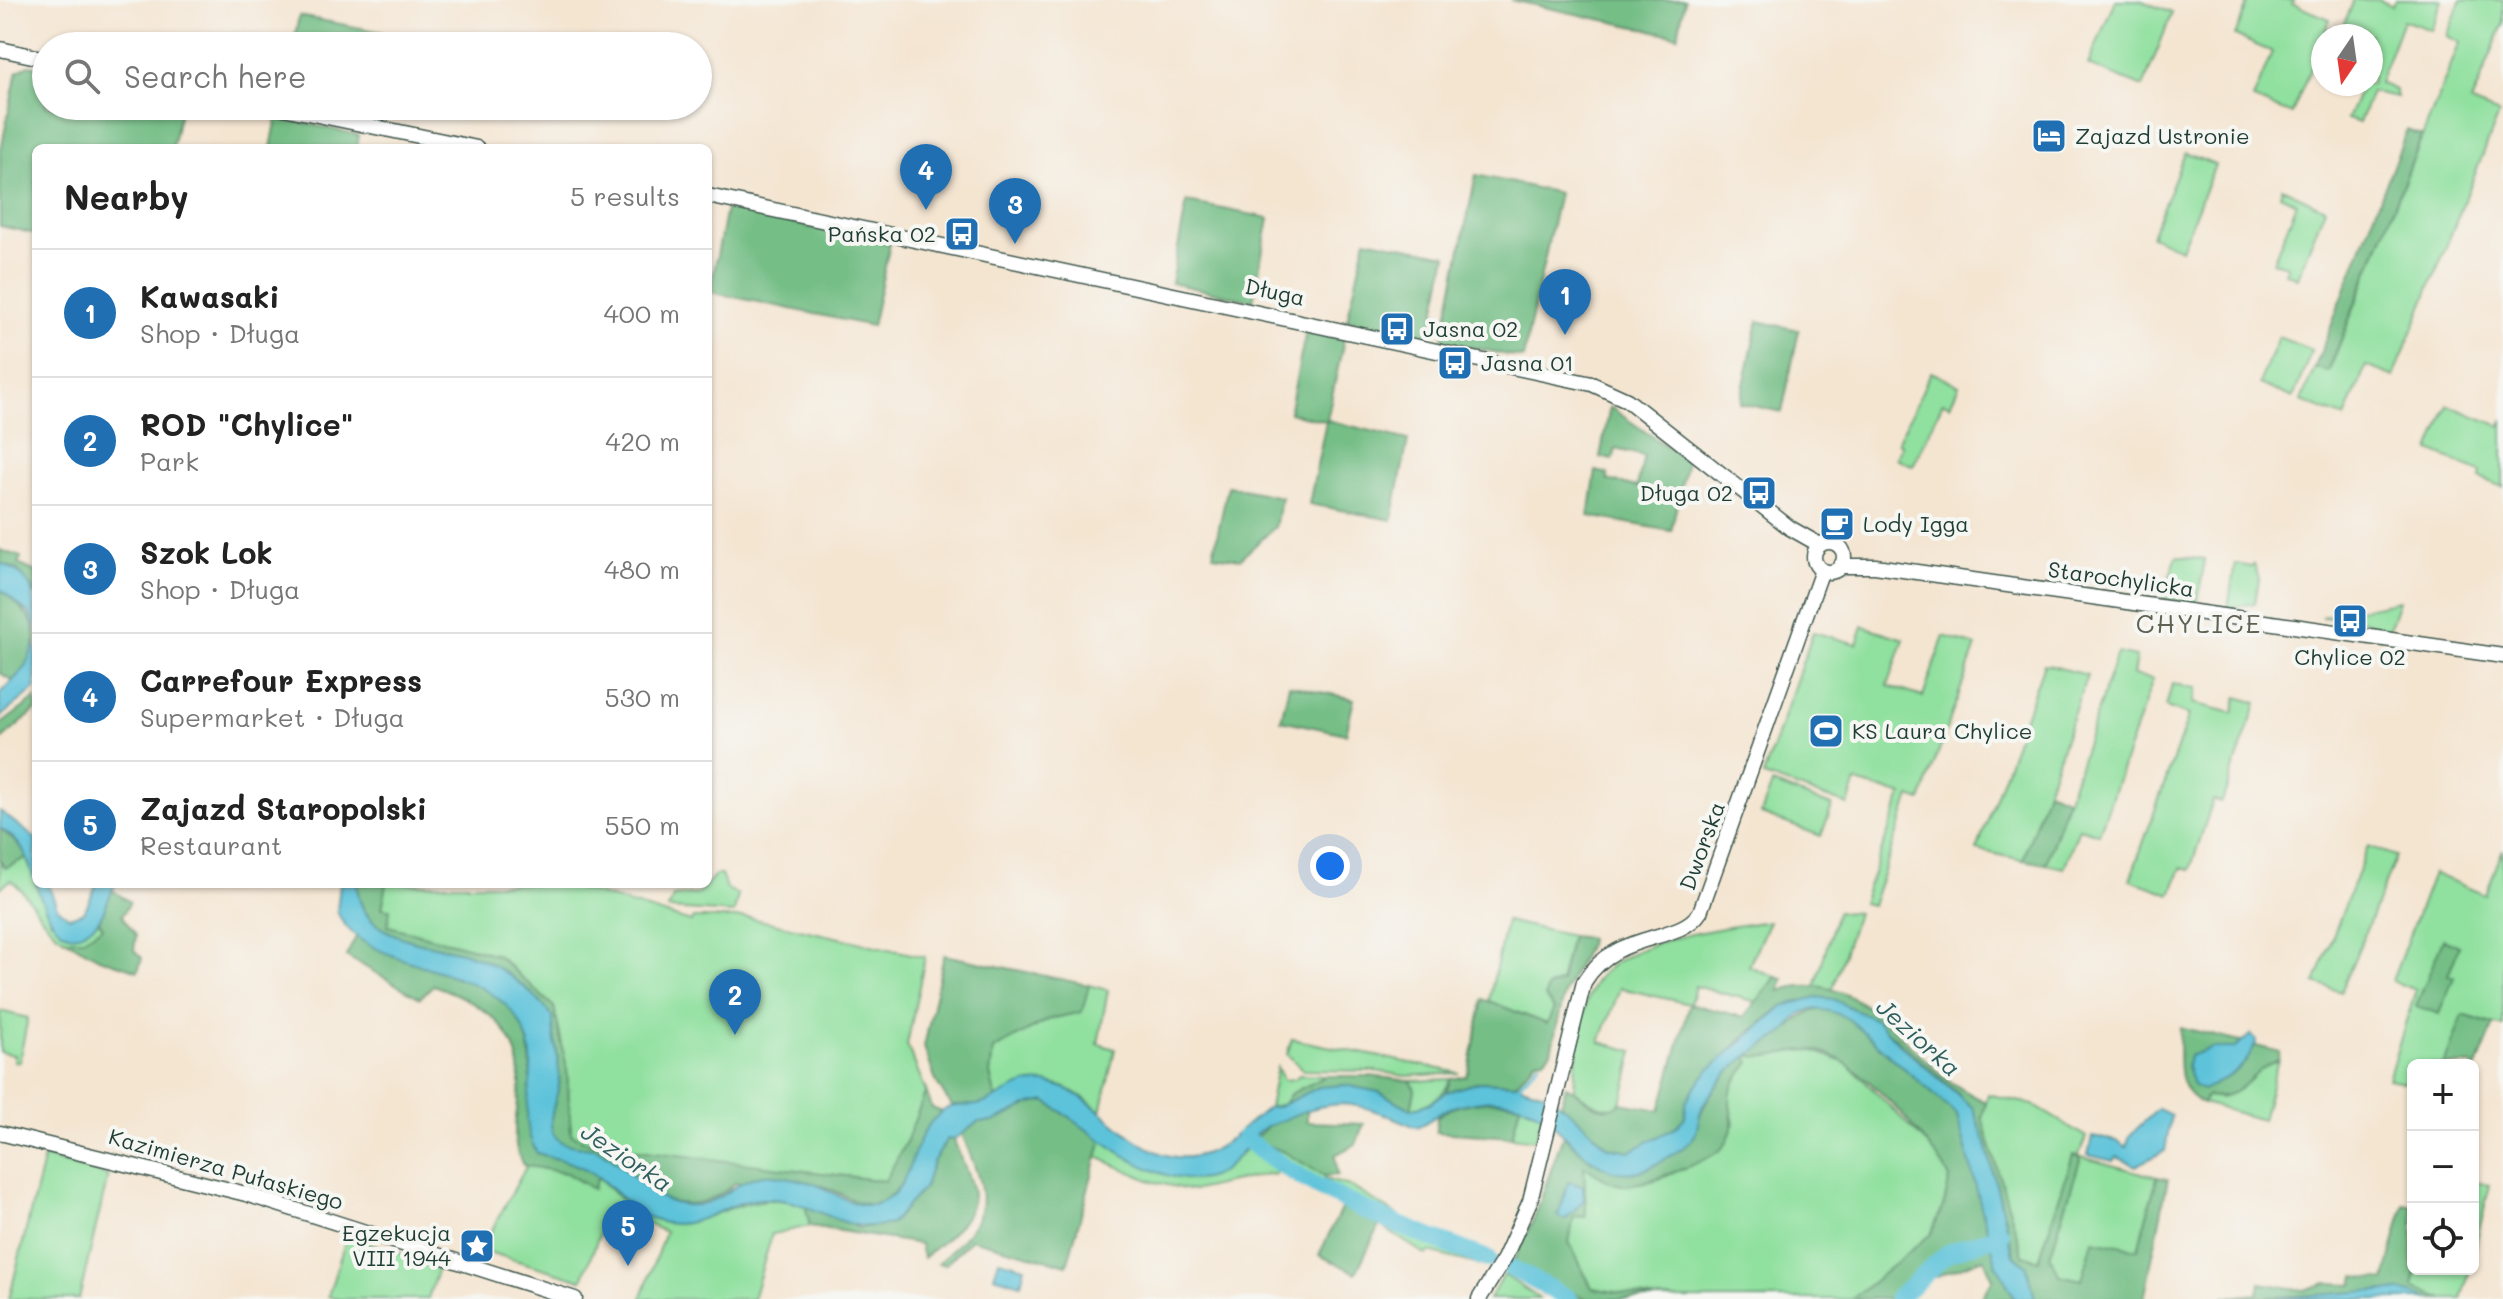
<!DOCTYPE html>
<html lang="en">
<head>
<meta charset="utf-8">
<style>
  body { margin:0; font-family:Mali,sans-serif; background:#f6f6f6; color:#222 }
  .controls { position:absolute; right:24px; bottom:24px; display:grid; overflow:hidden; border-radius:12px; box-shadow:0 2px 6px #0004 }
  .controls button { width:72px; height:72px; display:grid; place-items:center; padding:0; border:0; border-bottom:2px solid #e0e0e0; background:#fff; color:#222; font:40px sans-serif }
  .compass { position:absolute; left:2311px; top:24px; width:72px; height:72px; border-radius:50%; background:#fff; box-shadow:0 2px 6px #0004; rotate:193deg }
  .you { position:absolute; left:1330px; top:866px; width:28px; height:28px; margin:-20px; border:6px solid #fff; border-radius:50%; background:#1a73e8; box-shadow:0 0 0 12px #1a73e833 }
  .badge { display:grid; place-items:center; width:52px; height:52px; border-radius:50%; background:#1f6fb2; color:#fff; font-size:26px; font-weight:700 }
  .pin { position:absolute; translate:-50% -66px; filter:drop-shadow(0 2px 4px #0008) }
  .pin::after { content:''; position:absolute; top:42px; width:28px; height:24px; background:inherit; clip-path:polygon(0 0,100% 0,50% 100%) }
  .list { margin:0; padding:0; list-style:none }
  h2 { display:flex; justify-content:space-between; align-items:center; height:104px; margin:0; padding:0 32px; font-size:34px }
  h2 small { font-size:26px; font-weight:400; color:#767676 }
  .list li { display:grid; grid-template-columns:52px 1fr auto; gap:24px; align-items:center; box-sizing:border-box; height:128px; padding:0 32px; border-top:2px solid #e0e0e0 }
  .list b { display:block; font-size:30px; white-space:nowrap }
  .list p { margin:0; font-size:26px; white-space:nowrap; color:#767676 }
  .list em { font-size:26px; font-style:normal; color:#767676 }
  .icon { flex:none; width:44px; height:44px; fill:none; stroke:currentColor; stroke-width:2; stroke-linecap:round; stroke-linejoin:round }
  .map { position:relative; flex:none; width:2503px; height:1299px; overflow:hidden }
  .search { position:absolute; background:#fff; box-shadow:0 2px 6px #0004; left:32px; top:32px; width:680px; height:88px; display:flex; align-items:center; gap:20px; box-sizing:border-box; padding:0 28px; border-radius:44px; color:#767676; font-size:30px }
  .panel { position:absolute; background:#fff; box-shadow:0 2px 6px #0004; left:32px; top:144px; width:680px; height:744px; border-radius:12px }
  .map>svg:first-child { display:block }
  .green { fill:#90e09f; stroke:#588e6a; stroke-width:2; fill-rule:evenodd }
  .forest { fill:#74be86; stroke:#4a7e5d; stroke-width:2 }
  .water { fill:#5dc3da; stroke:#3e8087; stroke-width:2 }
  .lines { fill:none; stroke-linecap:round; stroke-linejoin:round }
  .stream { stroke:#5dc3da; stroke-width:3 }
  .river { stroke:#5dc3da; stroke-width:18 }
  .secondary-casing { stroke:#3f564c; stroke-width:17 }
  .secondary { stroke:#fff; stroke-width:14 }
  .labels { text-anchor:middle; stroke-width:8; stroke-linejoin:round; paint-order:stroke }
  .poi-label { font-size:22px; fill:#1f3d34; stroke:#f6f6f2; text-anchor:start }
  .street-label { font-size:22px; fill:#1f3d34; stroke:#f6f6f2 }
  .water-label { font-size:24px; font-style:italic; fill:#2e5e5e; stroke:#f6f6f2 }
  .quarter-label { font-size:26px; letter-spacing:2px; fill:#5f6152; stroke:#f6f6f2 }
</style>
</head>
<body>
<div class="map">
<svg width="2503" height="1299" viewBox="0 0 2503 1299">
  <rect width="100%" height="100%" fill="#f6f6f2"/>
  <filter id="ink" filterUnits="userSpaceOnUse"><feTurbulence type="fractalNoise" baseFrequency=".0125" numOctaves="2"/><feDisplacementMap in="SourceGraphic" scale="16" xChannelSelector="R" yChannelSelector="G"/><feConvolveMatrix kernelMatrix="1 2 1 2 8 2 1 2 1" color-interpolation-filters="sRGB"/></filter>
  <filter id="wash" filterUnits="userSpaceOnUse"><feTurbulence type="fractalNoise" baseFrequency=".006" numOctaves="4" result="noise"/><feDisplacementMap in="SourceGraphic" scale="32" xChannelSelector="R" yChannelSelector="G"/><feGaussianBlur stdDeviation="1.8" result="paint"/><feColorMatrix in="noise" values="0 0 0 0 0 0 0 0 0 0 0 0 0 0 0 0 0 1.4 0 .05"/><feComposite in="paint" operator="in"/></filter>
  <g filter="url(#wash)">
    <rect width="100%" height="100%" fill="#f4e5d1"/>
    <path class="green" d="M2115,0H2140L2172,13L2143,87L2088,65Z
      M2249,0H2293L2292,4L2330,19L2292,114L2253,99L2272,52L2235,36Z
      M2354,0H2379L2392,6L2395,0H2442L2431,30L2403,20L2379,83L2395,90L2397,97L2371,92L2359,123L2347,119L2362,84H2371L2374,52L2371,51V36H2339Z
      M2461,0H2503V24L2471,103L2499,114L2394,377L2366,366L2345,418L2301,401L2315,367L2329,371L2460,42L2447,36Z
      M2185,153L2215,165L2181,249L2151,236Z
      M2282,188L2325,208L2297,278L2285,273L2287,266L2273,262L2297,203L2280,195Z
      M2278,337L2312,350L2293,398L2259,384Z
      M1931,372L1959,385L1950,405L1943,402L1913,466L1896,458L1902,445L1898,442Z
      M2448,405L2500,426L2503,421V487L2480,478L2481,472L2430,451Z
      M2177,556L2205,560L2197,604L2162,598Z
      M2235,564L2252,567L2254,564L2259,579L2255,603L2228,608Z
      M2399,601L2389,630L2356,619L2321,617Z
      M1863,626L1904,639L1888,686L1923,697L1944,636L1976,646L1921,801L1910,797L1872,905L1862,903L1902,795L1856,782L1848,805L1763,776L1813,632L1857,644Z
      M2117,653L2136,657L2133,675L2153,679L2099,834L2079,828L2064,868L2046,864Z
      M2044,664L2087,675L2023,860L1977,850Z
      M2172,684L2197,688L2193,703L2233,713L2238,697L2257,703L2222,802L2213,800L2190,870L2181,868L2171,894L2130,880L2189,715L2166,707Z
      M1772,784L1832,806L1821,836L1761,814Z
      M2368,846L2396,856L2341,992L2315,983Z
      M2503,849V1027L2463,1015L2444,1065H2413V1084L2388,1079L2416,990L2392,981L2433,873L2485,895ZM2443,940L2459,946L2448,975L2417,1006Z
      M26,858L51,921L95,924L99,921L103,927C56,969 41,903 11,880L0,888V860L5,868Z
      M715,875H721L726,888L738,895L734,913L668,909L673,897L698,894Z
      M387,884H564L691,922L693,918H750L925,957L907,1045L926,1091L907,1140L886,1181L599,1146L571,1135L567,1069L554,1007L497,955L388,926L382,909Z
      M1837,912L1857,913L1832,991L1815,987Z
      M1506,921L1571,936L1560,982L1547,988L1545,997L1554,1009L1547,1024L1489,1001Z
      M1769,921L1749,966L1776,977L1757,1002L1695,986L1690,1004L1620,988L1600,1042L1634,1051C1622,1097 1627,1130 1574,1090C1576,1057 1578,1016 1593,986C1616,940 1722,928 1769,921Z
      M1089,985L1108,990L1098,1044L1115,1049L1101,1112C1065,1078 1039,1076 996,1099L990,1074L993,1050L1050,1019L1081,1012Z
      M0,1011L28,1018L19,1062L14,1061V1055L0,1052Z
      M1292,1039L1297,1040L1460,1073L1405,1076L1376,1071L1303,1070L1287,1054Z
      M1812,1050L1848,1064L1938,1155L1950,1178L1944,1204L1931,1234L1852,1299H1656L1592,1288L1569,1242L1574,1216L1586,1217L1584,1165C1641,1207 1693,1168 1734,1124C1733,1116 1729,1106 1729,1098C1730,1080 1745,1075 1745,1055Z
      M2278,1060L2262,1120L2203,1103L2206,1096L2222,1098L2261,1066Z
      M1277,1067L1283,1080L1295,1079L1299,1075L1326,1076L1290,1094L1284,1104L1269,1107Z
      M1451,1079C1444,1096 1429,1105 1411,1109L1415,1090L1411,1081Z
      M1988,1094L2033,1105L2086,1137L2078,1157L2073,1155L2039,1260L2023,1255L1982,1118Z
      M1520,1104L1542,1114L1536,1140L1512,1137Z
      M1102,1139C1142,1164 1189,1199 1231,1162C1239,1155 1248,1149 1253,1140L1284,1152L1325,1176L1324,1179L1350,1186L1415,1226L1494,1253L1488,1267L1429,1252L1426,1255L1368,1218L1277,1171L1274,1175L1267,1174L1192,1191L1151,1181L1097,1157Z
      M44,1157L108,1176L79,1299H9Z
      M2081,1157L2157,1177L2138,1249L2082,1281L2060,1275L2050,1256Z
      M527,1165L566,1173L592,1188L598,1177C688,1276 713,1180 805,1204L810,1226L772,1234L753,1299H641L665,1232L610,1206L582,1280L481,1250Z
      M2473,1181L2490,1185L2473,1255Z
      M1988,1231L1992,1244L1949,1261L1902,1299H1890C1922,1263 1945,1250 1988,1231Z
      M347,1236L435,1264L438,1268L428,1299H338L328,1296Z
      M1510,1262L1533,1277L1590,1299C1552,1299 1538,1290 1506,1270Z
      M2417,1269H2470L2462,1299H2443L2413,1287Z
      M1504,1275L1540,1299H1489Z"/>
    <path class="forest" d="M1511,0H1685L1678,36Z
      M299,16L382,32L379,46H293Z
      M29,65L46,68V106H181L172,148H36V234L0,226V154L17,72Z
      M277,117L359,135L357,148H271Z
      M2407,130L2422,136L2328,372L2315,367Z
      M1476,175L1559,193L1523,358L1442,341Z
      M1187,202L1269,218L1253,301L1171,283Z
      M726,209L890,244L872,326L710,292Z
      M1366,239L1447,255L1430,338L1390,325L1384,328L1347,320Z
      M1758,321L1799,330L1782,412L1740,403Z
      M1306,331L1344,339L1327,420L1408,440L1392,520L1309,504L1326,421L1289,413Z
      M1610,407L1687,461L1671,531L1589,516L1596,471L1608,474L1607,480L1637,487L1644,456L1616,449L1613,460L1600,457Z
      M1228,486L1281,497L1275,527L1240,559L1213,555Z
      M0,550L21,557L18,564L36,572V594L17,569L0,563Z
      M0,589C38,621 52,638 13,681L0,673Z
      M1289,685L1354,699L1346,734L1281,720Z
      M36,698V710L0,741V725Z
      M2047,790L2067,798L2046,864L2023,860Z
      M0,828L23,849L26,858L5,868L0,860Z
      M357,884H387L382,908L390,909L388,926L497,955L554,1007L567,1069L571,1134L591,1144L885,1181L907,1140L926,1091L932,1108L943,1112C916,1134 921,1157 903,1181C868,1229 850,1189 811,1183C787,1179 759,1183 735,1183C711,1205 682,1211 651,1194C632,1183 620,1162 600,1151C586,1144 559,1151 552,1131C547,1115 558,1098 559,1083C561,1065 552,1013 540,1002C520,981 492,961 464,953C422,942 359,939 357,884Z
      M112,890L130,902L122,916L136,935L134,950L142,958L138,971L99,958L65,939H83L103,927L99,921Z
      M357,935C407,971 497,966 524,1031C533,1052 530,1071 530,1092C531,1112 544,1138 550,1157L582,1166L598,1177L593,1189L566,1173L523,1165C508,1138 518,1114 520,1085C522,1028 481,1002 433,985L420,998L346,956Z
      M1571,936L1589,938L1588,945L1565,991L1551,1051L1544,1059L1536,1060L1516,1084L1479,1082L1446,1092L1451,1079L1466,1076L1469,1070L1483,999L1547,1024L1554,1009L1545,997L1547,988L1561,982Z
      M2443,939L2459,946L2448,975L2454,977L2439,1014L2416,1006Z
      M944,955L1089,985L1082,1012L1050,1019L993,1050L990,1074L996,1099L979,1105L951,1106L936,1081L924,1047Z
      M1776,977L1783,979L1779,991C1843,968 1889,1025 1930,1064C1946,1081 1965,1092 1986,1102L1982,1118L2023,1255L2039,1260L2073,1155L2081,1157L2050,1256L2060,1275L2082,1280L2093,1240L2138,1249L2157,1177L2168,1179L2144,1299H2035L2026,1265L2014,1254L1986,1144L1959,1095L1889,1032L1817,997L1783,1006L1746,1035L1694,1088L1687,1102L1685,1117L1675,1128L1652,1143L1630,1151L1608,1147L1561,1104L1566,1086C1586,1096 1599,1119 1621,1103L1660,1110L1690,1004L1744,1017Z
      M1823,1009L1841,1013L1851,1021L1957,1115L1988,1231C1945,1250 1922,1263 1890,1299H1852L1931,1234L1944,1204L1950,1178C1930,1141 1856,1054 1813,1050C1789,1048 1770,1061 1746,1055L1750,1062C1742,1074 1730,1084 1730,1099C1730,1120 1738,1125 1724,1146C1714,1160 1640,1187 1622,1185C1608,1183 1595,1173 1584,1166L1586,1217L1574,1216L1569,1242L1592,1288L1656,1299H1587L1512,1265L1535,1216L1563,1135L1592,1161L1689,1142C1700,1112 1717,1073 1745,1055C1757,1047 1770,1042 1782,1034C1802,1020 1794,1015 1823,1009Z
      M2463,1015L2494,1025L2473,1076V1065H2444Z
      M2180,1027L2280,1052L2278,1060C2246,1073 2246,1101 2206,1096L2203,1103C2172,1092 2180,1052 2180,1027Z
      M1326,1076H1370L1411,1081L1415,1090L1411,1109L1379,1092L1319,1087L1284,1104L1291,1094Z
      M1045,1101L1102,1139L1067,1265L971,1239L945,1265L938,1263C995,1211 989,1201 962,1134L978,1122H993L1031,1104Z
      M1501,1101L1520,1104L1512,1137L1436,1132L1437,1117C1454,1102 1480,1102 1501,1101Z
      M1307,1107V1122L1364,1124L1356,1144L1335,1155L1338,1175L1325,1176L1284,1152L1253,1140L1269,1125Z
      M948,1139L954,1140C959,1155 968,1172 972,1188C979,1217 941,1242 923,1258L920,1244L810,1226L805,1204L859,1228L891,1224L925,1186L933,1162Z
      M2404,1204L2413,1206V1269H2417L2413,1287L2443,1299L2321,1295L2210,1299L2258,1294L2260,1283L2304,1290L2326,1283L2353,1284L2355,1276L2385,1280Z
      M1343,1205L1379,1226L1356,1273L1319,1255Z
      M1992,1244L1996,1263L2015,1299H1981L1993,1279L1984,1258L1931,1278L1902,1299L1949,1261Z"/>
    <path class="water" d="M0,563C37,577 36,598 36,633L30,614L0,589Z
      M36,641V688L0,717V694L24,669Z
      M0,811L36,839V884H48L57,907L69,917L84,912L97,884H116C108,895 105,915 96,923C49,968 36,871 23,850C18,842 8,833 0,828Z
      M340,884H357C359,941 423,941 465,953C498,963 532,990 553,1017C552,1039 561,1061 559,1083C558,1098 548,1114 552,1130C558,1151 585,1144 599,1150C633,1167 652,1209 696,1205C726,1202 741,1172 773,1175C786,1177 802,1179 815,1184C833,1191 856,1210 876,1204C911,1194 909,1150 928,1126C932,1120 943,1109 951,1107C959,1104 971,1107 981,1104C997,1100 1013,1085 1030,1083C1097,1074 1135,1180 1206,1153C1231,1144 1248,1121 1269,1107H1278L1319,1087L1345,1085L1379,1092L1411,1109L1430,1103L1446,1092L1479,1082L1516,1084L1545,1093L1571,1112L1608,1147L1630,1151L1675,1128L1685,1117L1686,1102L1694,1088L1708,1071L1783,1006L1817,997L1833,999L1878,1021L1899,1044L1973,1108L1986,1144L2013,1254L2026,1265L2035,1299H2015L1996,1263L1957,1115L1851,1021C1837,1011 1808,1002 1795,1019C1791,1024 1790,1029 1784,1033C1745,1057 1731,1063 1704,1104C1697,1115 1700,1129 1693,1138C1686,1148 1664,1160 1653,1166C1593,1196 1568,1118 1519,1104C1497,1097 1468,1101 1447,1109C1436,1114 1428,1124 1416,1127C1360,1104 1340,1093 1283,1120C1274,1125 1263,1126 1256,1134C1240,1153 1224,1180 1195,1180C1140,1179 1090,1128 1045,1101L1031,1104L993,1122H978L954,1140L947,1139L933,1162L925,1186L891,1224C836,1236 817,1197 762,1199C724,1201 696,1234 657,1221C629,1212 617,1190 594,1174C576,1162 556,1159 537,1153C509,1106 554,1065 513,1013C471,960 361,971 337,911Z
      M2251,1034L2257,1040C2248,1068 2228,1079 2202,1090L2193,1085L2187,1066L2189,1056L2212,1048H2235Z
      M2158,1109L2171,1115L2165,1151L2136,1166L2117,1157L2113,1161L2088,1155L2092,1137L2118,1141L2126,1147L2130,1135Z
      M1568,1182L1583,1186L1584,1200L1565,1220L1558,1216Z
      M999,1260L1025,1267L1021,1284L994,1276Z
      M2369,1291H2404L2430,1299H2267Z"/>
    <g class="lines">
      <path class="stream" d="M1517,1087L1539,1063"/>
      <path class="river" d="M1244,1138C1316,1195 1402,1228 1488,1259
        M1511,1268L1569,1299
        M1897,1299L1948,1253L2001,1234"/>
    </g>
  </g>
  <g filter="url(#ink)">
    <g class="lines">
      <defs>
        <path id="secondary" d="M0,49L46,59
          M274,106L477,148
          M708,196L1592,384L1627,400L1790,528L1820,545
          M1814 557a15 15 0 1 1 30 0a15 15 0 1 1-30 0Z
          M1840,566H1875L2503,656
          M0,1133L246,1194L575,1299
          M1479,1299L1504,1259L1530,1201L1584,982C1616,929 1679,945 1700,912L1822,570"/>
      </defs>
      <use href="#secondary" class="secondary-casing"/>
      <use href="#secondary" class="secondary"/>
    </g>
  </g>
  <defs>
    <symbol id="hotel-square" viewBox="-11 -11 22 22"><rect x="-9" y="-9" width="18" height="18" rx="4" fill="#1f6fb2" stroke="#f6f6f2"/><path d="M-6-4.5h1.5V1H6V5H4.5V3h-9V5H-6ZM-4 0a1.8 1.8 0 1 1 3.6 0ZM.5 0V-2.5h3Q6-2.5 6 0Z" fill="#fff"/></symbol>
    <symbol id="bus-square" viewBox="-11 -11 22 22"><rect x="-9" y="-9" width="18" height="18" rx="4" fill="#1f6fb2" stroke="#f6f6f2"/><path d="M-5-6H5V4H4V6H2V4H-2V6H-4V4H-5ZM-3.5-4V0h7V-4ZM-3.5 1.2v1.5H-2V1.2ZM2 1.2v1.5H3.5V1.2Z" fill="#fff"/></symbol>
    <symbol id="cafe-square" viewBox="-11 -11 22 22"><rect x="-9" y="-9" width="18" height="18" rx="4" fill="#1f6fb2" stroke="#f6f6f2"/><path d="M-5.5-4.5H6V0H3Q3 3.5 0 3.5H-2.5Q-5.5 3.5-5.5 0ZM3-3.2v2h1.7v-2ZM-6 4.5H4V6H-6Z" fill="#fff"/></symbol>
    <symbol id="stadium-square" viewBox="-11 -11 22 22"><rect x="-9" y="-9" width="18" height="18" rx="4" fill="#1f6fb2" stroke="#f6f6f2"/><path d="M0-5a6.5 5 0 1 0 0 10a6.5 5 0 1 0 0-10ZM-3.5-1.8h7v3.6h-7Z" fill="#fff"/></symbol>
    <symbol id="sight-square" viewBox="-11 -11 22 22"><rect x="-9" y="-9" width="18" height="18" rx="4" fill="#1f6fb2" stroke="#f6f6f2"/><path d="M0-6L1.8-2.2L6-1.7L2.9 1.2L3.7 5.4L0 3.3L-3.7 5.4L-2.9 1.2L-6-1.7L-1.8-2.2Z" fill="#fff"/></symbol>
  </defs>
  <g fill-rule="evenodd">
    <use href="#hotel-square" x="2029" y="116" width="40" height="40"/>
    <use href="#bus-square" x="942" y="214" width="40" height="40"/>
    <use href="#bus-square" x="1377" y="309" width="40" height="40"/>
    <use href="#bus-square" x="1435" y="343" width="40" height="40"/>
    <use href="#bus-square" x="1739" y="473" width="40" height="40"/>
    <use href="#cafe-square" x="1817" y="504" width="40" height="40"/>
    <use href="#bus-square" x="2330" y="601" width="40" height="40"/>
    <use href="#stadium-square" x="1806" y="711" width="40" height="40"/>
    <use href="#sight-square" x="457" y="1226" width="40" height="40"/>
  </g>
  <g class="labels">
    <g class="poi-label">
      <text x="2075" y="144">Zajazd Ustronie</text>
      <text x="936" y="242" text-anchor="end">Pańska 02</text>
      <text x="1423" y="337">Jasna 02</text>
      <text x="1481" y="371">Jasna 01</text>
      <text x="1733" y="501" text-anchor="end">Długa 02</text>
      <text x="1863" y="532">Lody Igga</text>
      <text x="2350" y="665" text-anchor="middle">Chylice 02</text>
      <text x="1852" y="739">KS Laura Chylice</text>
      <text x="451" y="1241" text-anchor="end">Egzekucja<tspan x="451" dy="25">VIII 1944</tspan></text>
    </g>
    <g class="street-label">
      <text transform="translate(1275 292) rotate(12)" y="8">Długa</text>
      <text transform="translate(2121 579) rotate(8)" y="8">Starochylicka</text>
      <text transform="translate(1702 846) rotate(-70)" y="8">Dworska</text>
      <text transform="translate(226 1169) rotate(16)" y="8">Kazimierza Pułaskiego</text>
    </g>
    <g class="water-label">
      <text transform="translate(1918 1038) rotate(42)" y="8">Jeziorka</text>
      <text transform="translate(626 1158) rotate(34)" y="8">Jeziorka</text>
    </g>
    <g class="quarter-label">
      <text x="2199" y="633">CHYLICE</text>
    </g>
  </g>
</svg>
<div class="controls">
<button>+</button>
<button>−</button>
<button><svg class="icon" aria-label="locate" viewBox="0 0 24 24"><circle cx="12" cy="12" r="6"/><path d="M12 2v4M12 18v4M2 12h4M18 12h4"/></svg></button>
</div>
<svg class="compass" viewBox="-18 -18 36 36"><path d="M0-13l5 13h-10z" fill="#e53935"/><path d="M0 13l5-13h-10z" fill="#767676"/></svg>
<div class="you"></div>
<div class="pin badge" style="left:1565px;top:335px">1</div>
<div class="pin badge" style="left:735px;top:1035px">2</div>
<div class="pin badge" style="left:1015px;top:244px">3</div>
<div class="pin badge" style="left:926px;top:210px">4</div>
<div class="pin badge" style="left:628px;top:1266px">5</div>
<div class="search"><svg class="icon" aria-label="search" viewBox="0 0 24 24"><circle cx="10" cy="10" r="6"/><path d="M15 15l6 6"/></svg>Search here</div>
<section class="panel">
<h2>Nearby<small>5 results</small></h2>
<ul class="list">
<li><span class="badge">1</span><div><b>Kawasaki</b><p>Shop · Długa</p></div><em>400 m</em></li>
<li><span class="badge">2</span><div><b>ROD &quot;Chylice&quot;</b><p>Park</p></div><em>420 m</em></li>
<li><span class="badge">3</span><div><b>Szok Lok</b><p>Shop · Długa</p></div><em>480 m</em></li>
<li><span class="badge">4</span><div><b>Carrefour Express</b><p>Supermarket · Długa</p></div><em>530 m</em></li>
<li><span class="badge">5</span><div><b>Zajazd Staropolski</b><p>Restaurant</p></div><em>550 m</em></li>
</ul>
</section>
</div>
</body>
</html>
